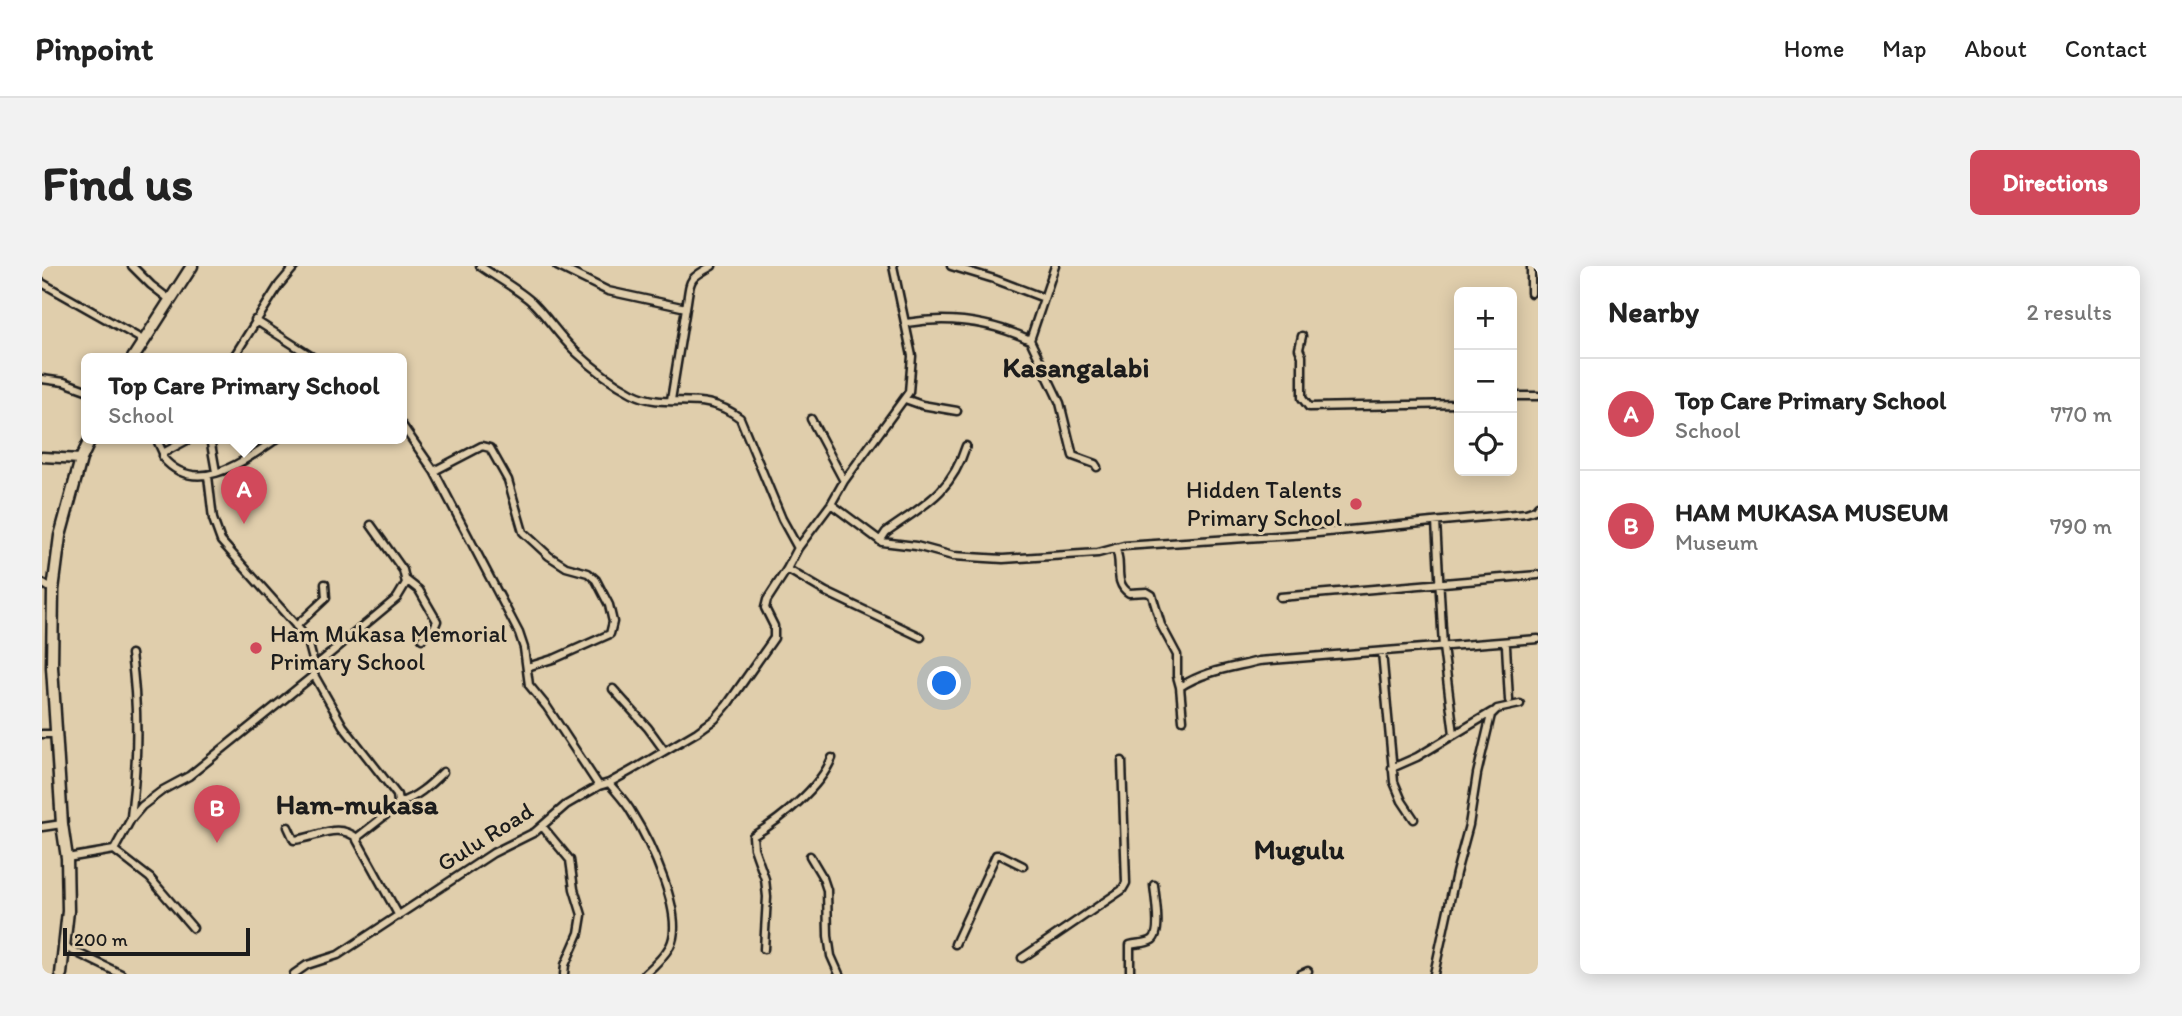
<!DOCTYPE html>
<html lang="en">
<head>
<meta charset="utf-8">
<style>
  body { margin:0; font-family:Itim,sans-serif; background:#f2f2f2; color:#222 }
  .controls { position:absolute; right:21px; top:21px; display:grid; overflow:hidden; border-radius:10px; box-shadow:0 4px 18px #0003 }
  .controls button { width:63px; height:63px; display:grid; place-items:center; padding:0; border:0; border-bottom:2px solid #e0e0e0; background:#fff; color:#222; font:35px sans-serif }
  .scale { position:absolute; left:21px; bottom:18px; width:187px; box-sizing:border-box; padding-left:7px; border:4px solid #1c1c1c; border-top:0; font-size:19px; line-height:24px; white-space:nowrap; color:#1c1c1c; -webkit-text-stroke:5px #e0ceac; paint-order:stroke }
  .you { position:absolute; left:903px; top:418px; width:24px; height:24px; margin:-18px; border:5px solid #fff; border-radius:50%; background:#1a73e8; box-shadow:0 0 0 10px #1a73e833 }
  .badge { display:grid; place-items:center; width:46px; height:46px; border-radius:50%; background:#d1495b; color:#fff; font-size:23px; font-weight:700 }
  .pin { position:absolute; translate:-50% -58px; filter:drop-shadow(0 2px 4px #0008) }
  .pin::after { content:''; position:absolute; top:37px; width:24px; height:21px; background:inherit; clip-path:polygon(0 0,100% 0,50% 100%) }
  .popup { position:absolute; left:39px; top:87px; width:326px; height:91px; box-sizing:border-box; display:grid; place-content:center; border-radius:10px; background:#fff; filter:drop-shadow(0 2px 5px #0005); font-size:23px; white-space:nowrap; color:#767676 }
  .popup b { font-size:26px; color:#222 }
  .popup::after { content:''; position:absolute; left:50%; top:100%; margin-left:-14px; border:14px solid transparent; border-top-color:#fff }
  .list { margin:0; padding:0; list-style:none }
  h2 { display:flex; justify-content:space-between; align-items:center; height:91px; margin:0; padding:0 28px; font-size:30px }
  h2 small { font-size:23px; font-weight:400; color:#767676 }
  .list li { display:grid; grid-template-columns:46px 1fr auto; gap:21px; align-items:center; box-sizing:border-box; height:112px; padding:0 28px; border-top:2px solid #e0e0e0 }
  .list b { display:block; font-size:26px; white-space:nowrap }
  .list p { margin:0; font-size:23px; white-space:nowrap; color:#767676 }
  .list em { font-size:23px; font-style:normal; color:#767676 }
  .icon { flex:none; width:38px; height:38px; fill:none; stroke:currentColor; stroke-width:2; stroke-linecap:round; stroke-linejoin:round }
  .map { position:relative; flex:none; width:1496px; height:708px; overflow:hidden; border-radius:10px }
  header { display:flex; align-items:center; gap:42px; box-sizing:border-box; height:98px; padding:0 35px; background:#fff; border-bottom:2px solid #e0e0e0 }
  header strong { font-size:33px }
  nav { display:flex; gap:38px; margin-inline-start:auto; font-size:24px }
  .intro { display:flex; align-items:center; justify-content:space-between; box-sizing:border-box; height:168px; padding:0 42px }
  h1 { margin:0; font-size:49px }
  .button { padding:18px 32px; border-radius:10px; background:#d1495b; color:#fff; font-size:24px; font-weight:700 }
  main { display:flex; gap:42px; padding:0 42px }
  aside { flex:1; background:#fff; border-radius:10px; box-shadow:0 4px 18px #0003 }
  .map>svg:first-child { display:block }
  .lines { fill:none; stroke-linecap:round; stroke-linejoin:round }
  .minor-casing { stroke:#1c1c1c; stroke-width:11 }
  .tertiary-casing { stroke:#1c1c1c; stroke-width:13 }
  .primary-casing { stroke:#1c1c1c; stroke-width:15 }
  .minor { stroke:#e0ceac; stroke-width:6 }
  .tertiary { stroke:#e0ceac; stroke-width:8 }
  .primary { stroke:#e0ceac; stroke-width:10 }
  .poi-dot { fill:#d1495b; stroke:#e0ceac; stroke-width:2.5 }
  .labels { text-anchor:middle; stroke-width:6; stroke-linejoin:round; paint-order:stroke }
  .poi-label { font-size:24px; fill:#1c1c1c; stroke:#e0ceac; text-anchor:end }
  .street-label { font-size:24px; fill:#1c1c1c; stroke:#e0ceac }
  .quarter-label { font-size:28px; font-weight:bold; fill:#1c1c1c; stroke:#e0ceac }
</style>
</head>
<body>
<header>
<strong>Pinpoint</strong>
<nav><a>Home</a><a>Map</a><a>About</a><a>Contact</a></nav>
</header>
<div class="intro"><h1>Find us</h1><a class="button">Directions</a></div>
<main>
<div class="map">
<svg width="1496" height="708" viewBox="0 0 1496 708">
  <rect width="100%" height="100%" fill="#e0ceac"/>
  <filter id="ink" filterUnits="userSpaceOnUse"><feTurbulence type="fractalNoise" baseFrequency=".0143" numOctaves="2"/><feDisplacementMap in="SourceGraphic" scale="14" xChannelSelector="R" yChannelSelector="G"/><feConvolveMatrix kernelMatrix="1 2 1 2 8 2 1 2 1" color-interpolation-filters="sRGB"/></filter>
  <g filter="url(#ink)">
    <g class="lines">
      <defs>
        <path id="minor" d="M90,0L109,19L127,33
          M438,0C455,12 476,23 491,37C506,52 518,71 534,86C550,101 571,117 590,127C627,146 659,122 698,152L740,253L756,282
          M515,0L566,25L644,42L629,134
          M909,0L952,13L1002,32
          M1013,0L988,74L1018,137L1031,190L1053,198L1055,201
          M0,17L101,74
          M1489,27V0
          M644,42C649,14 644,14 670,0
          M213,54L272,92
          M864,57C907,50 948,55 988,74
          M1260,70L1257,83L1260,90V132L1267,141L1417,138
          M191,92L237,19L253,0
          M0,113L22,116L44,124
          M1470,130H1496
          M863,133L880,139L915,145
          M769,153L802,215
          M360,159L392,205L477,367L482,382L487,419L505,441L557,520
          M114,172L121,187V192C155,232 203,194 236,172
          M168,172L174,206
          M121,187L149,172
          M392,205L440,180L448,182L466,214L481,266L507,290L524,301L546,307L554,314L567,339L571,356L568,368L514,392L485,401
          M166,210L171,253L179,275L258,364L267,379L271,394L272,409L301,460L355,529L356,537L354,541L317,570L315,574L357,650
          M789,238L840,276L874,280L911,290L961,293L1056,287L1082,280L1265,268L1484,247L1493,244L1496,240
          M1394,256L1401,381L1412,468
          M838,275L844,266C882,239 909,227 924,180
          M1073,282C1082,297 1070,316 1087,327L1105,326L1110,329L1119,359L1135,389V410L1138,421
          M745,303L784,326L879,371
          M363,313L377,324L395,355L392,362L380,373
          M0,317L11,324
          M1238,331L1496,309
          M254,360L284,332L283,318
          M1462,377L1464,380L1467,434
          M1340,386L1352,516L1360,535L1372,553
          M89,388C97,444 96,495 89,551
          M272,401L355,332L364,317L361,304L329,259
          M571,423L606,462L622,484
          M1141,454L1138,421C1162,405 1189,402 1217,395L1496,373
          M0,468H15
          M1350,502L1375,491L1450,446
          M567,517C575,527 584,536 590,547C607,574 644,650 628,680C622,691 612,700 603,708
          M356,537C374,532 388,519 401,506
          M500,560L528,594L532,623L540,649L537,667L523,699L522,708
          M0,561L20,558
          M246,561L252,574C275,572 295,555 316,573
          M72,584L108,612L151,662
          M768,590L781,612L785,624L786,670L789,690L797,708
          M25,592L72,584L89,553L100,540L121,524L147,510L272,409
          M913,678L954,589H959L981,600
          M21,680L79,708
          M722,683L725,631L723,613L712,582L711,570C739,553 778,522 790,492
          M980,692L1080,624L1084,617L1080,495
          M252,708L265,699L296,689L451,587L493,566L524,539L557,520L567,517L592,503L655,466L673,453L685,439L732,372V360L723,342L725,334L745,303L756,282L789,238L802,215L867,126L870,90L851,0
          M1088,708V679C1095,677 1104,678 1110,674C1120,668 1113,631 1112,619
          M1259,708L1266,705
          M1392,708L1414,607L1427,559L1435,508L1449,449L1455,443L1478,438"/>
        <path id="tertiary" d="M0,191L39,193"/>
        <path id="primary" d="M91,92L150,0
          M19,708L26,645L25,592L20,558L10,401L11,324L18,270L39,193L49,172"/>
      </defs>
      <use href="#minor" class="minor-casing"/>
      <use href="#tertiary" class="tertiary-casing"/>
      <use href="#primary" class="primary-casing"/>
      <use href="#minor" class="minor"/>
      <use href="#tertiary" class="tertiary"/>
      <use href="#primary" class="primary"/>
    </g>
  </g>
  <g class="poi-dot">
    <circle cx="1314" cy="238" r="7"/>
    <circle cx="214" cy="382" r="7"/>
  </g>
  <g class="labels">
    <g class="poi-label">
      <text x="1300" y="232">Hidden Talents<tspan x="1300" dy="28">Primary School</tspan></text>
      <text x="228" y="376" text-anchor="start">Ham Mukasa Memorial<tspan x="228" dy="28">Primary School</tspan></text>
    </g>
    <g class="street-label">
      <text transform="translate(443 571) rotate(-32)" y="8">Gulu Road</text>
    </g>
    <g class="quarter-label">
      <text x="1034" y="111">Kasangalabi</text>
      <text x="315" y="548">Ham-mukasa</text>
      <text x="1257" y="593">Mugulu</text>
    </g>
  </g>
</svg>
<div class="controls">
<button>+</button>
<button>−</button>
<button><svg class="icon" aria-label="locate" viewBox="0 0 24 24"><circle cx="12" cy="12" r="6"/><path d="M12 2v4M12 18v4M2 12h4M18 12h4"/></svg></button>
</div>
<div class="scale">200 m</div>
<div class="you"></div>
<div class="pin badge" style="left:202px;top:258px">A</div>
<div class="popup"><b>Top Care Primary School</b>School</div>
<div class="pin badge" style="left:175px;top:577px">B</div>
</div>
<aside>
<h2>Nearby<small>2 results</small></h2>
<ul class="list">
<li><span class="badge">A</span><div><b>Top Care Primary School</b><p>School</p></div><em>770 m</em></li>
<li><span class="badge">B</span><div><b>HAM MUKASA MUSEUM</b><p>Museum</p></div><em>790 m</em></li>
</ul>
</aside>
</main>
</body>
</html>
